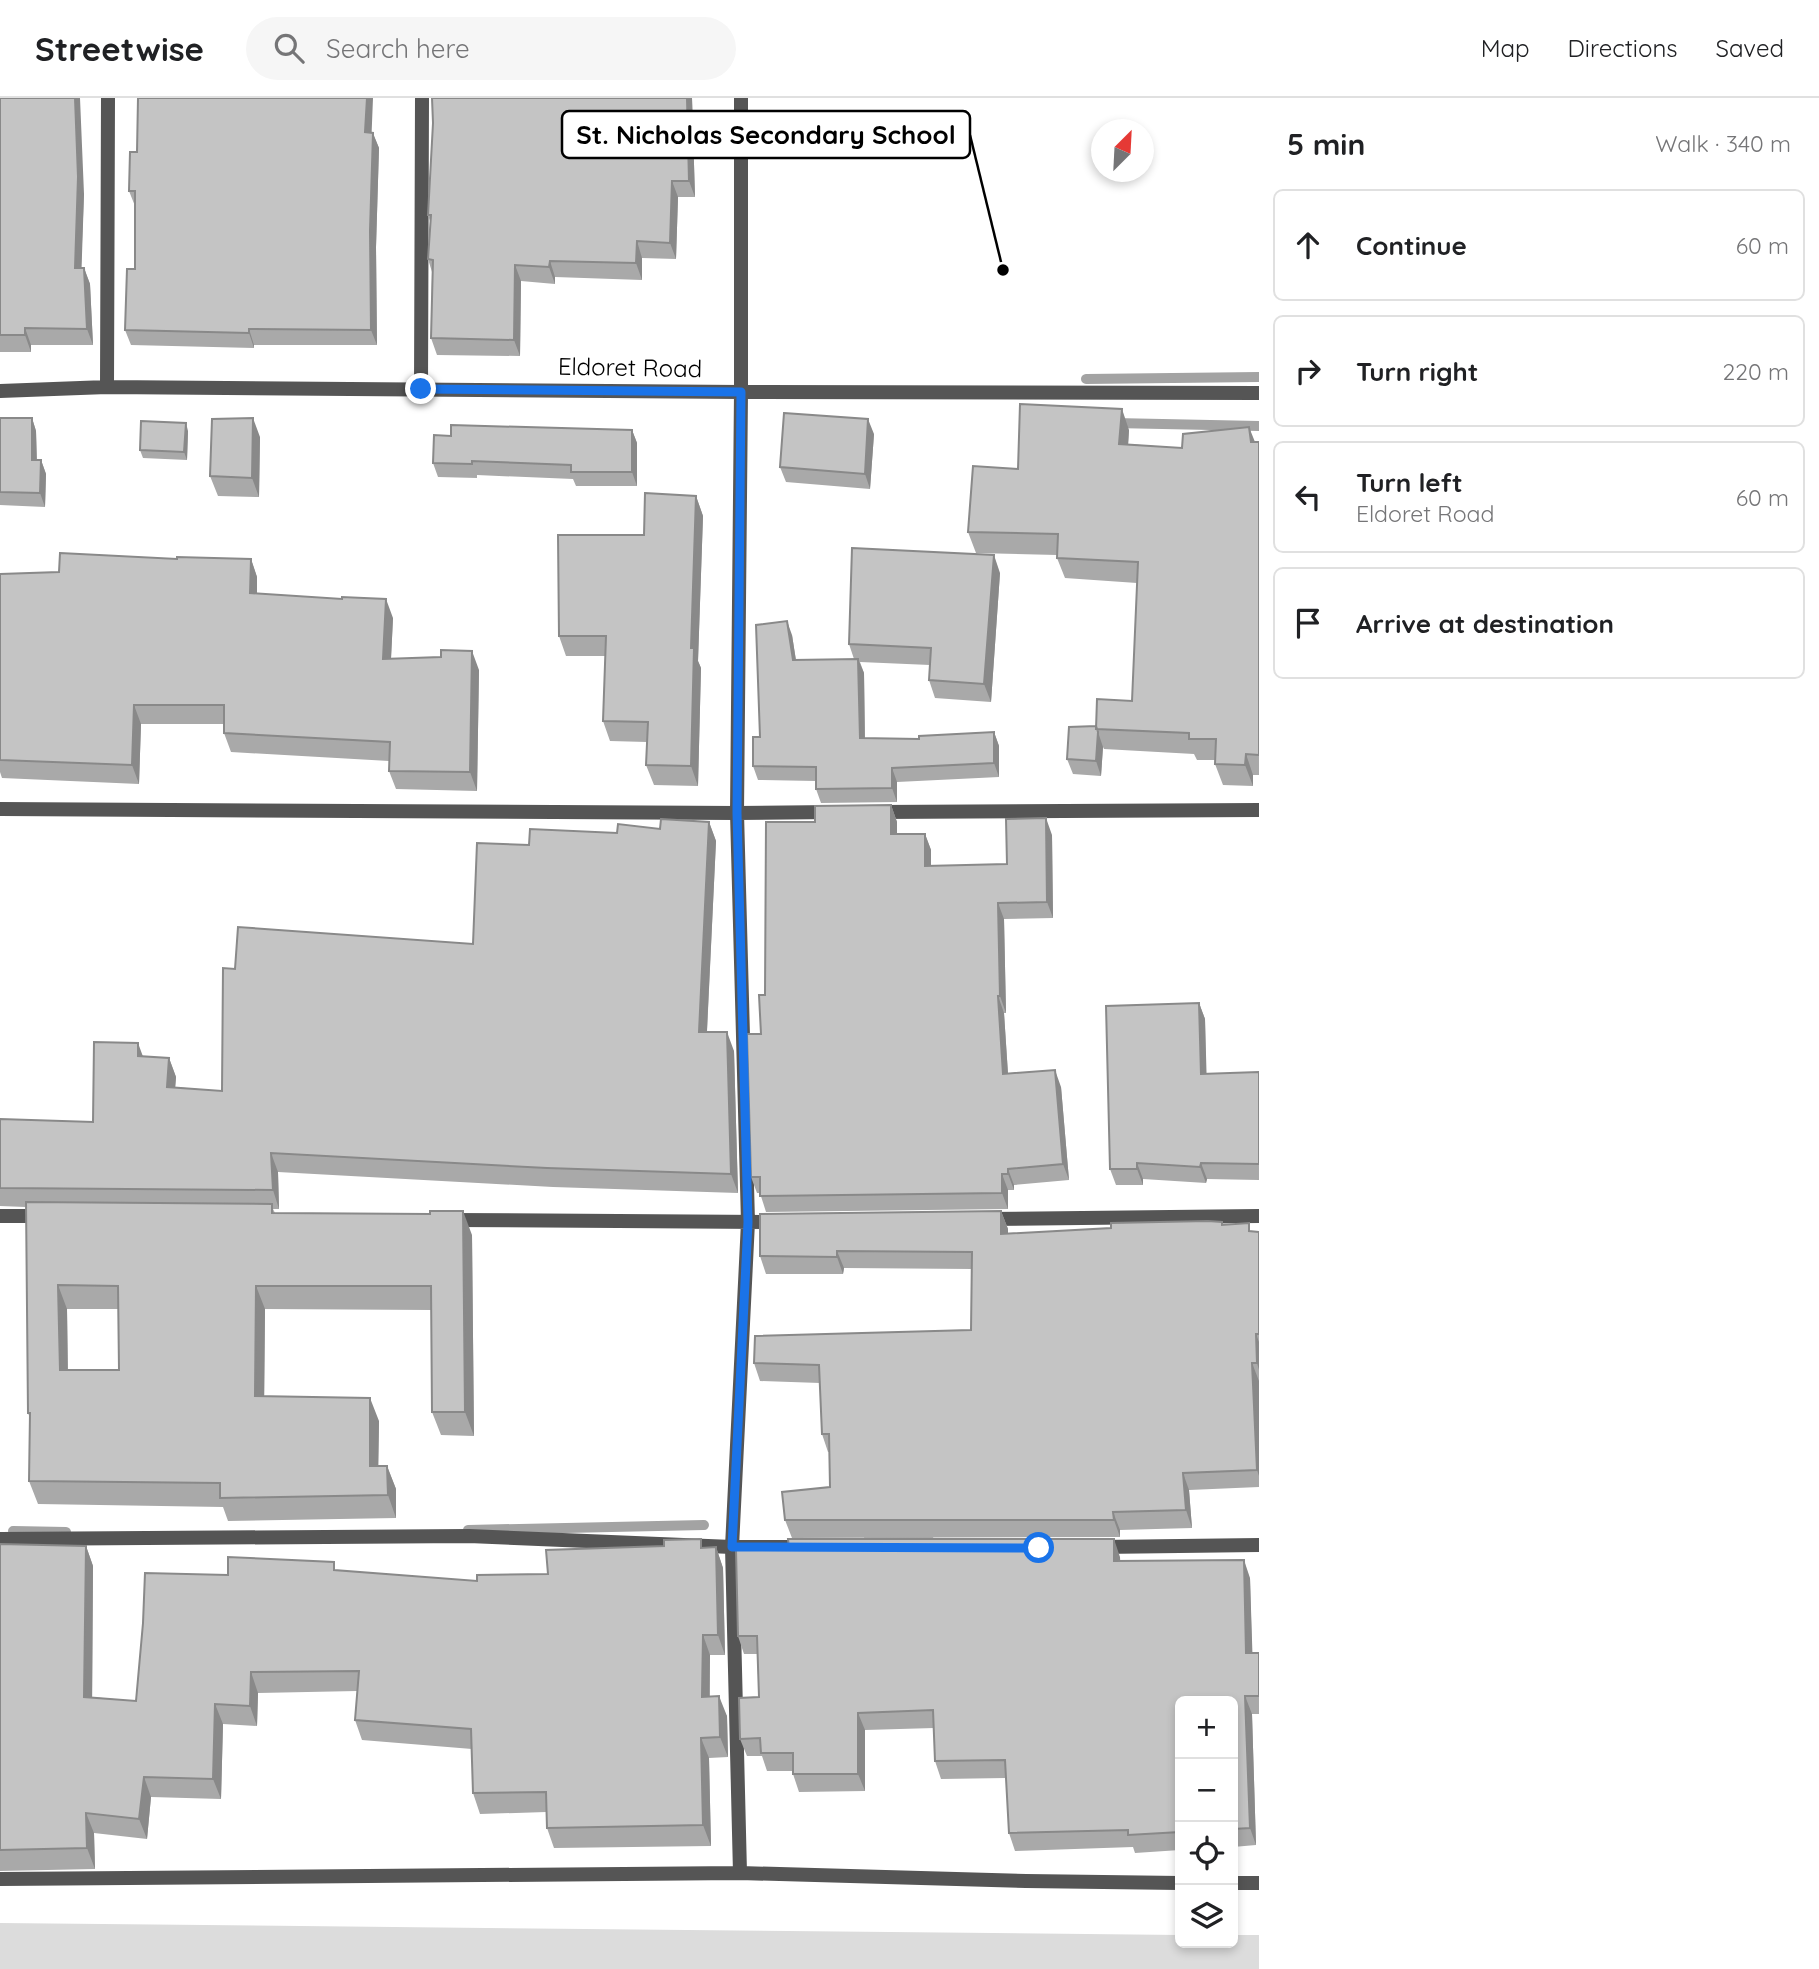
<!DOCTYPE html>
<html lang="en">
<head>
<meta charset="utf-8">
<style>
  body { margin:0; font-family:Quicksand,sans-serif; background:#f6f6f6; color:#202124 }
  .controls { position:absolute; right:21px; bottom:21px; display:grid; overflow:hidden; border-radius:10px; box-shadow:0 4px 10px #0003 }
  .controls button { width:63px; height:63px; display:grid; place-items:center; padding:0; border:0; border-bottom:2px solid #e0e0e0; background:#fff; color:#202124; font:35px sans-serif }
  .compass { position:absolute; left:1091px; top:21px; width:63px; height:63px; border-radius:50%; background:#fff; box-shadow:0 4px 10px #0003; rotate:24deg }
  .stop { position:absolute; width:21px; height:21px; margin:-16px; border:5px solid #1a73e8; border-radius:50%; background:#fff }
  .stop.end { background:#1a73e8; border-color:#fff; box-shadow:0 2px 7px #0008 }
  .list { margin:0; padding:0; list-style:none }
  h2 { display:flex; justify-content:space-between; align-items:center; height:91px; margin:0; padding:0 28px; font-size:30px }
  h2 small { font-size:23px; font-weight:400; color:#757577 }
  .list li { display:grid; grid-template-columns:46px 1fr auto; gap:21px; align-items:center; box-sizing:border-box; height:112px; margin:0 14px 14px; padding:0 14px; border:2px solid #e0e0e0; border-radius:10px }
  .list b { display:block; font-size:26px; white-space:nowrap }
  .list p { margin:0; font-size:23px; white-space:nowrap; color:#757577 }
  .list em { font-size:23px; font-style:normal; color:#757577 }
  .icon { flex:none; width:38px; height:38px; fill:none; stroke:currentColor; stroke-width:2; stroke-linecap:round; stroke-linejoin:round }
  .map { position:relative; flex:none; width:1259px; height:1871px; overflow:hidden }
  header { display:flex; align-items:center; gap:42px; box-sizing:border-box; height:98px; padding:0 35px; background:#fff; border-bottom:2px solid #e0e0e0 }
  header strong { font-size:33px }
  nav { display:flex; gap:38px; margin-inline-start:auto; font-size:24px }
  .search { width:490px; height:63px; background:#f6f6f6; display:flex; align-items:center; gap:18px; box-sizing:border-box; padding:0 24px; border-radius:38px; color:#757577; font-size:26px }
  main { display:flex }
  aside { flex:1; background:#fff }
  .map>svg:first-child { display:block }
  .green { fill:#dcdcdc }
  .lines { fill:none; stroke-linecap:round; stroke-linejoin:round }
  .stream { stroke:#a3a3a3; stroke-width:10 }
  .street { stroke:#555; stroke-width:14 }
  .wall { fill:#a9a9a9; fill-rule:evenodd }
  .shaded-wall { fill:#898989 }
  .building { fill:#c4c4c4; stroke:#898989; stroke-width:2; fill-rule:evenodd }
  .route { stroke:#1a73e8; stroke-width:9 }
  .labels { text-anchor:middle; stroke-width:5; stroke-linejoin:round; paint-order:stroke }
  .street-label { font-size:24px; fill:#000; stroke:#fff }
  .leader { fill:none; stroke:#000; stroke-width:2.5 }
  .callout-dot { fill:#000; stroke:#fff; stroke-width:2.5 }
  .callout { fill:#fff; stroke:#000; stroke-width:2.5 }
  .callout-label { font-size:26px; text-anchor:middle; font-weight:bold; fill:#000 }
</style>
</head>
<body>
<header>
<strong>Streetwise</strong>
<div class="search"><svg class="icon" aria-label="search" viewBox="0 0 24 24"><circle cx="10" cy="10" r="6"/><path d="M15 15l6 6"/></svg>Search here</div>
<nav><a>Map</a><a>Directions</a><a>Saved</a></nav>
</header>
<main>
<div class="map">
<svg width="1259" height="1871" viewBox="0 0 1259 1871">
  <rect width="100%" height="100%" fill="#fff"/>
  <path class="green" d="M0,1825L1180,1837V1845H1233V1837H1259V1871H0Z"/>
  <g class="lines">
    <path class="stream" d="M1086,281L1259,279
      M1114,325L1259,328
      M468,1432L704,1427
      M13,1433L66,1434
      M869,1439L929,1442"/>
    <path class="street" d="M741,0V294L737,715L833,714
      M107,289L108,0
      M421,291L422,0
      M0,293L107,289L741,294L1259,295
      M0,711L737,715L748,1124L732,1449L740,1775
      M878,714L1259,712
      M0,1118H44
      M985,1121L1259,1118
      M449,1122L779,1124
      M0,1441L469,1438L732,1449H807
      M1100,1449L1259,1447
      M0,1781L740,1775L1026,1783L1180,1785
      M1233,1785H1259"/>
  </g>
  <path class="wall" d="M0,0L84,96L81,170H84L90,186L93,247H31V254H0Z
    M432,0H692L695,99H678L676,161L642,160V182L555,179V186L521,183L520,258L437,257L431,240L432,174L428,161L430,123L428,117L433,25Z
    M372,34L379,50L376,149L377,247H254V250L131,247L125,232L135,171V108L129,93L137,54Z
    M0,320H32L36,333L37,362H41L46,376L45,409L0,407Z
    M632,332L637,345V388H576L573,381L477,377V380L438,379L433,365L451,338Z
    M1129,332L1128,346L1182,350L1259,344V677H1253V688L1223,687L1215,666V662H1197L1194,656L1104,651L1103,649L1101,678L1073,676L1067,661L1096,628L1132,603L1137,485L1065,480L1057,460V457L976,455L968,434L1018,371Z
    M188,333L187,362L143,360L140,352Z
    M874,336L870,391L786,384L780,369Z
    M260,339L259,399L218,398L210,378Z
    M696,398L703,418L698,563L701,570L698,688L654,687L646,667L647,644L610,643L603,623L605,558H566L559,538L644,437Z
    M177,461H251L257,479V495L393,520L391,561L479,572L477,693L396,691L389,673V663L231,654L224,635V626H141L139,686L2,680L0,674V476L59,474Z
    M1000,475L991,604L935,600L929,582L930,567L860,564L864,575L865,640L919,641L994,634L999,648V679L897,684V704L821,705L816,691V683L758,682L753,668L792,537L796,562L854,561L849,546Z
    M891,707L897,724V736H925L931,752V768L1007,766L1052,737L1053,820L1004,821L1006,915H1004L1008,975L1061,989L1069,1082L1014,1087V1092H1008V1111L766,1114L760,1095H757L751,1079L761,936L765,897L815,724Z
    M709,724L716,743L707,934L734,953L738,1095L553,1089L278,1074L279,1111H273L275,1115L472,1137L474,1338L441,1337L432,1314L431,1212L265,1211L264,1299L379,1323L378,1368H387L396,1391V1420L228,1423L223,1409L38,1406L29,1383L30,1320L28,1315L26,1109L0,1108V1021L93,1024L143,958L169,960L176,979L175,989L222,993L235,871L473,846L529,747L617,735L660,731ZM67,1211H118L119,1272H68Z
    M1199,905L1205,921L1206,976L1259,974V1082L1207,1081L1206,1085L1143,1081V1087H1116L1110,1071Z
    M1001,1113L1008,1131V1136L1222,1124L1223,1127L1252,1133L1259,1134V1389L1189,1392L1192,1430L1120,1432V1439L792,1440L785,1422L830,1389V1354H828L822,1336L820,1285L760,1283L754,1265L971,1232L972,1171L844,1170L843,1176H766L760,1158Z
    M0,1446L86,1448L93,1468L92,1599L136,1603L228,1477L337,1472L477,1483L548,1476L704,1450L716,1449L723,1470L725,1557H710V1599L727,1618L728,1659L709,1660L711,1748L554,1750L547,1730L546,1714L480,1716L473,1695L472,1651L362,1642L355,1622L357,1593L258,1595L257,1628L223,1626L221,1701L151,1699L147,1741L94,1735L95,1771L0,1773Z
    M1120,1459V1463L1250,1480L1252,1555H1259V1616H1252L1256,1747L1233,1749V1603H1180V1752L1135,1755L1133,1749L1015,1753L1009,1735L1006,1680L941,1681L935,1663L934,1630L865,1632V1693L799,1694L793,1676V1673H767L762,1658H747L740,1641L759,1599L757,1556H744L738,1538Z"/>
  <path class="shaded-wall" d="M75,0H80L84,96L81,187L75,170Z
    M367,0H373L371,50L365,34Z
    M687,0H692L695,99L689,83Z
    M373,35L379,50L376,149L377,247L371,232L370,133Z
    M672,83L678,99L676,161L670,145Z
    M637,143L642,160V182L636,165Z
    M550,163L555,179V186L549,169Z
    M515,167L521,183L520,258L514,242Z
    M84,170L90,186L93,247L87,231Z
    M25,230L31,247V254L25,237Z
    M249,231L254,247V250L249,235Z
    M1122,311L1129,332L1127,366L1119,346Z
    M32,320L36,333L37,375L32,362Z
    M253,320L260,339L259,399L252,380Z
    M868,321L874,336L870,391L865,376Z
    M186,325L188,333L187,362L184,354Z
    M1249,329L1257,349L1251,344Z
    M632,332L637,345V388L632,374Z
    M41,362L46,376L45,409L40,395Z
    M696,398L703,418L698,563L701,570L698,688L691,668V550Z
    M994,457L1000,475L991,604L984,586Z
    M251,461L257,479V514L250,495Z
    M386,501L393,520L390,580L383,561Z
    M787,523L792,537L798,576L793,562Z
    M472,553L479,572L477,693L470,674Z
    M858,561L864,575L865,654L860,640Z
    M134,607L141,626L139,686L132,667Z
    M994,634L999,648V679L994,665Z
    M1098,634L1103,649L1101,678L1096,663Z
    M1246,656L1253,677V688L1245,667Z
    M892,670L897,684V704L892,690Z
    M891,707L897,724V753L891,736Z
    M1046,720L1052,737L1053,820L1047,804Z
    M709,724L716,743L706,952L699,934Z
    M925,736L931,752V784L925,768Z
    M998,805L1004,821L1006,915L1000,898Z
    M998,898L1004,915L1009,992L1003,976Z
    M1199,905L1205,921L1207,992L1201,976Z
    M727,934L734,953L738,1095L731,1076Z
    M138,945L145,964L138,958Z
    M169,960L176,979L174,1007L167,989Z
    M1055,972L1061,989L1069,1082L1063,1066Z
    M271,1055L278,1074L279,1111L273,1092Z
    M1137,1065L1143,1081V1087L1137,1071Z
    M1201,1065L1207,1081L1206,1085L1200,1069Z
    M1008,1071L1014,1087V1092L1008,1076Z
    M1002,1076L1008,1092V1111L1002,1095Z
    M463,1113L472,1137L474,1338L465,1314Z
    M1001,1113L1008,1131V1153L1001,1136Z
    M837,1153L844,1170L843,1176L837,1159Z
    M58,1187L67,1211L68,1295L60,1272Z
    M256,1188L265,1211L264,1322L255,1298Z
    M1256,1236L1259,1244V1272L1257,1265Z
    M1252,1265L1259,1283V1378L1257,1372Z
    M370,1300L379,1323L378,1391L370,1368Z
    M387,1368L396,1391V1420L388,1397Z
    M1183,1375L1189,1392L1192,1430L1186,1412Z
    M1113,1414L1120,1432V1439L1114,1422Z
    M1114,1441L1120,1459L1121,1481L1114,1463Z
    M86,1448L93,1468L92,1619L84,1599Z
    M716,1449L723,1470L725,1557L718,1537Z
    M1244,1462L1250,1480L1253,1573L1246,1555Z
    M703,1537L710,1557L709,1619L702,1599Z
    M251,1574L258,1595L257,1628L250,1608Z
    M719,1598L727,1618L728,1659L720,1639Z
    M1245,1598L1252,1616L1256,1747L1250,1730Z
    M215,1606L223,1626L221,1701L213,1681Z
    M858,1615L865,1632V1693L858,1676Z
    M701,1640L709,1660L711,1748L703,1727Z
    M144,1679L151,1699L147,1741L139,1721Z
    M86,1715L94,1735L95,1771L87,1750Z"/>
  <path class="building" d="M0,0H75L78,79L75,170H84L87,231L25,230V237H0Z
    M138,0H367L365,34L373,35L370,133L371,232L249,231V235L125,232L127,171H135V93H129L130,54H137Z
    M432,0H687L689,83H672L670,145L637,143L636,165L550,163L549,169L515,167L514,242L431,240L433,162L428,161L431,117H428L433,25Z
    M1020,306L1122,311L1119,346L1182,350L1183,336L1249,329L1251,344H1259V657L1246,656L1245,667L1215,666L1216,641H1189V635L1096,631L1097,601L1132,603L1138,464L1057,460L1058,436L968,434L973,368L1018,371Z
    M784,315L868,321L865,376L780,369Z
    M0,320H32V362H41L40,395L0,394Z
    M253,320L252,380L210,378L212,321Z
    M141,323L186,325L184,354L140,352Z
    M451,327L632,332V374H571V367L472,363V366L433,365L434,337L451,338Z
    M645,395L696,398L691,550H694L691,668L646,667L648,624L603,623L606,538H559L558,437H644Z
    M852,450L994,457L984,586L929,582L931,550L849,546Z
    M60,455L177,461V459L251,461L250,495L342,501V499L386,501L383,561L441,559V552L472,553L470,674L389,673L390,644L224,635V607H134L132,667L0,662V476L59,474Z
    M787,523L793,562L858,561L860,640L919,641V638L994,634V665L892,670V690L816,691V669L753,668V639H760L756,527Z
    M1096,628L1098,634L1096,663L1067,661L1069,629Z
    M891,707V736H925V768L1007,766L1006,721L1046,720L1047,804L998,805L1000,898H998L1003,976L1055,972L1063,1066L1008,1071V1076H1002V1095L760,1098V1079H751L747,936H761L759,897H765L766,724H815V708Z
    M661,721L709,724L699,934H727L731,1076L547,1070L271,1055L273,1092L0,1090V1021L93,1024L94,944L138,945V958L169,960L167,989L222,993L223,870L235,871L238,829L473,846L477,745L529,747L530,731L617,735L618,726L660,731Z
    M1199,905L1201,976L1259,974V1066L1201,1065L1200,1069L1137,1065V1071H1110L1106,908Z
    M26,1104L272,1106V1115L430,1116V1113H463L465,1314H432L431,1188H256L255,1298L370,1300V1368H387L388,1397L220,1400V1385L29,1383L30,1315H28ZM58,1187L118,1188L119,1272H60Z
    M1001,1113V1136L1111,1130V1125L1208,1123L1222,1124V1127L1249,1125V1133L1259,1134V1236H1256L1257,1265H1252L1257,1372L1183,1375L1186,1412L1113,1414L1114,1422H785L782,1394L830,1389L829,1336H822L819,1267L754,1265L755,1238L971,1232L972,1154L837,1153V1159L760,1158V1116Z
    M701,1441V1450L716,1449L718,1537H703L702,1599L719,1598L720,1639L701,1640L703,1727L547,1730L546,1694L473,1695L471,1631L355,1622L359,1573L251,1574L250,1608L215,1606L213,1681L144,1679L139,1721L86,1715L87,1750L0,1752V1446L86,1448L84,1599L136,1603L143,1525L145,1475L228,1477V1459L334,1464V1472L477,1483V1477L548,1476L546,1452L664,1448V1442Z
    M788,1441H1114V1463L1244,1462L1246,1555H1259V1598H1245L1250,1730L1233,1731V1603H1180V1734L1128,1737V1732L1009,1735L1005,1662L935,1663L933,1612L858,1615V1676H793V1655H761L760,1640L740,1641L739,1600L759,1599L757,1538H738L736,1452L789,1451Z"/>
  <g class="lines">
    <path class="route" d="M421,291L741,294L737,715L748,1124L732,1449L1039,1450"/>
  </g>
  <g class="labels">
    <g class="street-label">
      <text transform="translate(630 270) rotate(1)" y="8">Eldoret Road</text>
    </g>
  </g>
  <path class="leader" d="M1003 172L970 37"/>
  <circle class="callout-dot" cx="1003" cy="172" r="7"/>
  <rect class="callout" x="562" y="13" width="408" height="47" rx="7"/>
  <g class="callout-label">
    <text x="766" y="46">St. Nicholas Secondary School</text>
  </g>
</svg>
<div class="controls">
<button>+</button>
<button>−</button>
<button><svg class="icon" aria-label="locate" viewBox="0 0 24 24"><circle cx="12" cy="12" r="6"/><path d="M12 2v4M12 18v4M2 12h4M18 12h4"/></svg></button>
<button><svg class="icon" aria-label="layers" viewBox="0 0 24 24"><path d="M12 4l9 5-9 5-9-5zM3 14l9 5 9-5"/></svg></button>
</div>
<svg class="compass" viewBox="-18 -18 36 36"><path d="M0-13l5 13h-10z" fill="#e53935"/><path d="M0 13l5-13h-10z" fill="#757577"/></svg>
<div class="stop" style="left:1039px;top:1450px"></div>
<div class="stop end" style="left:421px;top:291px"></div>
</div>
<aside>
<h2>5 min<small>Walk · 340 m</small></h2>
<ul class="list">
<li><svg class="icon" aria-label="ahead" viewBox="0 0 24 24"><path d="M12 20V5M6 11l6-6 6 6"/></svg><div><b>Continue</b></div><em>60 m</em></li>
<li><svg class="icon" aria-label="right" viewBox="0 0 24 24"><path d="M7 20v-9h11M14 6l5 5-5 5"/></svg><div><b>Turn right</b></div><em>220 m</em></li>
<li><svg class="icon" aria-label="left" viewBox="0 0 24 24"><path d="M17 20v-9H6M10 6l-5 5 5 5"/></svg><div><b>Turn left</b><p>Eldoret Road</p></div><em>60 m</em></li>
<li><svg class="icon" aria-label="arrive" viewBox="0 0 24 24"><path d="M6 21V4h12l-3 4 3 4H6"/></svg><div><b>Arrive at destination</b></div></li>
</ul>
</aside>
</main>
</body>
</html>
